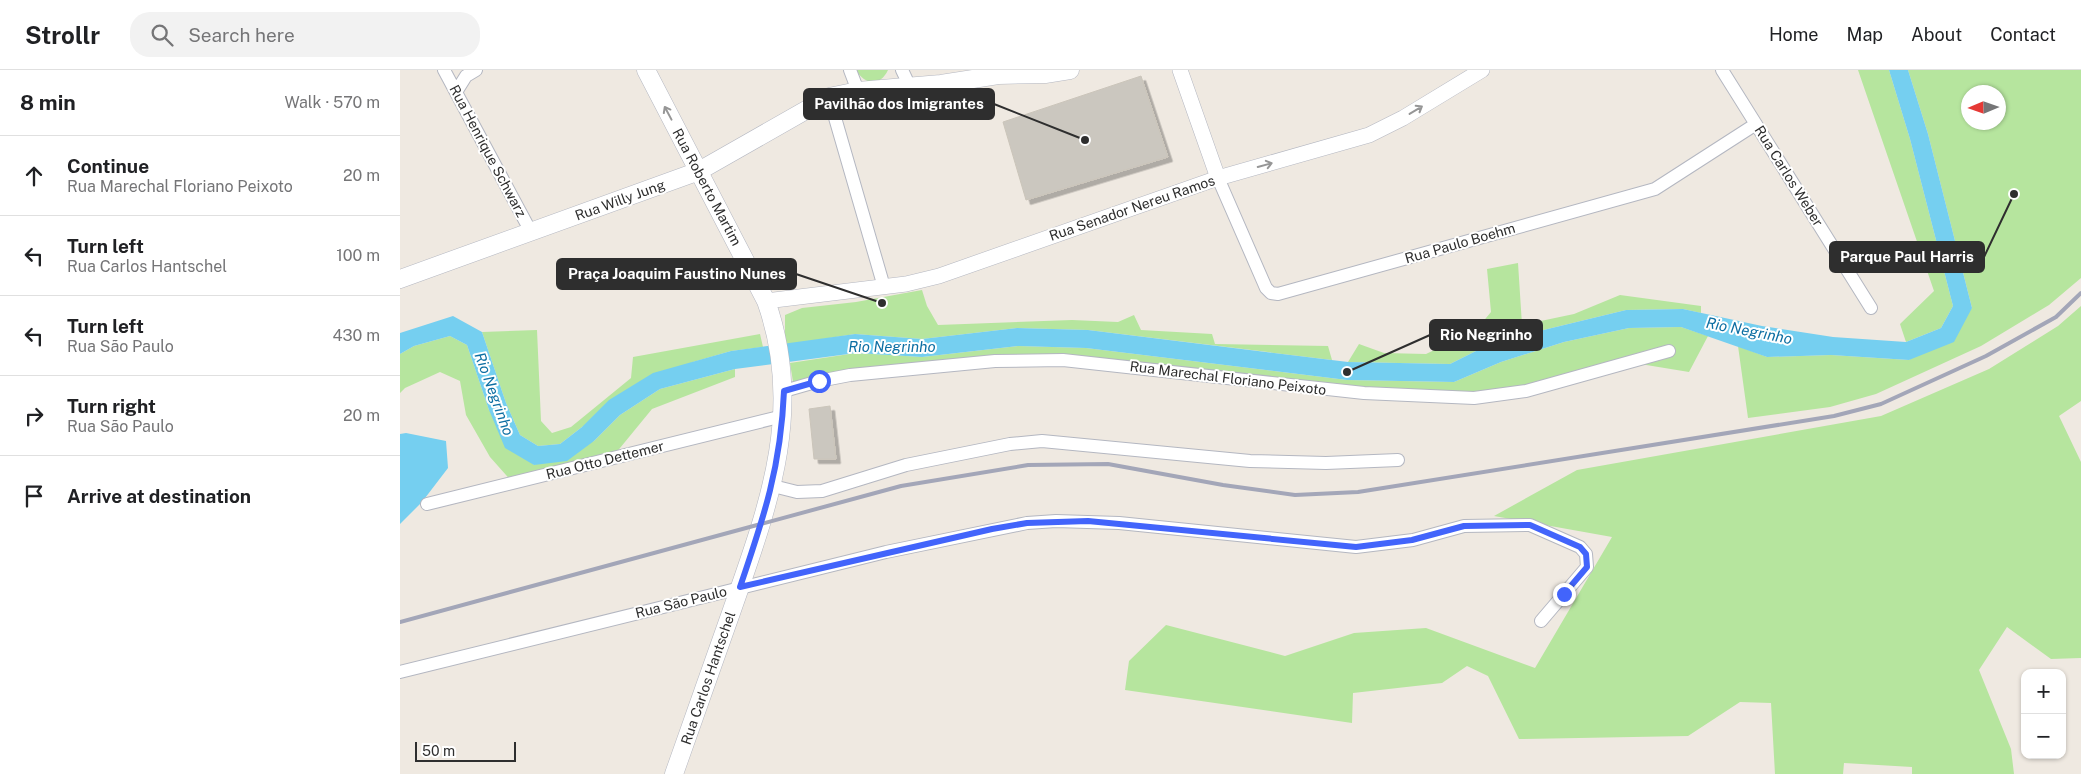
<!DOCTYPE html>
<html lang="en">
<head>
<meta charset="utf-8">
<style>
  body { margin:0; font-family:"Public Sans",sans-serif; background:#f2f2f2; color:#202124 }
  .controls { position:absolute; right:15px; bottom:15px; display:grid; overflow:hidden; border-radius:10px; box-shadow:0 1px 4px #0004 }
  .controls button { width:45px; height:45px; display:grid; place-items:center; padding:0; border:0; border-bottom:1px solid #e0e0e0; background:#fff; color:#202124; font:25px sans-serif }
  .compass { position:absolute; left:1561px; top:15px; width:45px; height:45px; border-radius:50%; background:#fff; box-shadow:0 1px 4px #0004; rotate:268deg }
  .scale { position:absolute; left:15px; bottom:12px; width:101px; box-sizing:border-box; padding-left:5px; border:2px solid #2e2e2e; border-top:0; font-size:14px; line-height:18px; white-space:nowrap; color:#2e2e2e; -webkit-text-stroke:4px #fff; paint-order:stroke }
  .stop { position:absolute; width:15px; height:15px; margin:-11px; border:4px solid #4264fb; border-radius:50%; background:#fff }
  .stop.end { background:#4264fb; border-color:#fff; box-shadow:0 1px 5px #0008 }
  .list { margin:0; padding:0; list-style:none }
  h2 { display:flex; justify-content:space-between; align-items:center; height:65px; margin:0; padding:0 20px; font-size:21px }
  h2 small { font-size:16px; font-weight:400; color:#757577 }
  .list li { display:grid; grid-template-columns:32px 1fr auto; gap:15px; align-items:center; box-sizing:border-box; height:80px; padding:0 20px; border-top:1px solid #e0e0e0 }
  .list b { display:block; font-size:19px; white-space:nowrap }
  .list p { margin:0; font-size:16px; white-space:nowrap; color:#757577 }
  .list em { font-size:16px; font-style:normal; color:#757577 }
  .icon { flex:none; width:28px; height:28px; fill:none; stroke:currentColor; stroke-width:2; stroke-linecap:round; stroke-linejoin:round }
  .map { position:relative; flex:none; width:1681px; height:704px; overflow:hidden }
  header { display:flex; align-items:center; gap:30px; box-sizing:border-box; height:70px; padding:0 25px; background:#fff; border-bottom:1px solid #e0e0e0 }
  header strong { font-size:24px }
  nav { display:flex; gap:28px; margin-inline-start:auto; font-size:18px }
  .search { width:350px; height:45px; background:#f2f2f2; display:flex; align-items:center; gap:12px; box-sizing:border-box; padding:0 18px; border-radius:20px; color:#757577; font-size:19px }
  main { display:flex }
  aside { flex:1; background:#fff }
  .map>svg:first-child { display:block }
  .green { fill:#b6e59e; fill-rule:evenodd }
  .water { fill:#75cff0 }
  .building { fill:#cbc7bf; stroke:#cbc5ba; filter:url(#shadow) }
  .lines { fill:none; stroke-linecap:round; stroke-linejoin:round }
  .minor-casing { stroke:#b4b7c1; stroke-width:14 }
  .tertiary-casing { stroke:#b4b7c1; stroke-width:16 }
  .secondary-casing { stroke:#b4b7c1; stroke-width:19 }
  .minor { stroke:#fff; stroke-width:12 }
  .tertiary { stroke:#fff; stroke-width:15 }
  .secondary { stroke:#fff; stroke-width:18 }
  .rail { stroke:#a3a6b8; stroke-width:4 }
  .oneway { stroke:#969696 }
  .route { stroke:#4264fb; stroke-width:6 }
  .labels { text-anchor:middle; stroke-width:4; stroke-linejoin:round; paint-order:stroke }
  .street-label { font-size:14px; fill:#2e2e2e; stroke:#fff }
  .water-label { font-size:15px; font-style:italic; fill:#0d6fa3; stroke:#fff }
  .leader { fill:none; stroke:#2e2e2e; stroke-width:2 }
  .callout-dot { fill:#2e2e2e; stroke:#fff; stroke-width:2 }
  .callout { fill:#2e2e2e; stroke:#2e2e2e; stroke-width:2 }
  .callout-label { font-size:15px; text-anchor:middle; font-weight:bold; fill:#fff }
</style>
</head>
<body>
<header>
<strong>Strollr</strong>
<div class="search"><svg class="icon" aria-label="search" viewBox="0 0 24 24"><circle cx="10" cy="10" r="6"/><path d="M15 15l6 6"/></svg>Search here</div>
<nav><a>Home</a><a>Map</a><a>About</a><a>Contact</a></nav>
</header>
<main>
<aside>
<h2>8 min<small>Walk · 570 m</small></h2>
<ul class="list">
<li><svg class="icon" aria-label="ahead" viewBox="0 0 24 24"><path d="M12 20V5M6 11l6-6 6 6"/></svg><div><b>Continue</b><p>Rua Marechal Floriano Peixoto</p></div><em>20 m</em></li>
<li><svg class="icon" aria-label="left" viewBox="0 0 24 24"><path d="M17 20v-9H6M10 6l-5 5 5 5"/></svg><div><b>Turn left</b><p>Rua Carlos Hantschel</p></div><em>100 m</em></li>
<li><svg class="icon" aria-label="left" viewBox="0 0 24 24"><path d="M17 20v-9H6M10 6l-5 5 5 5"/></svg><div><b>Turn left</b><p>Rua São Paulo</p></div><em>430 m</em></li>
<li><svg class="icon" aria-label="right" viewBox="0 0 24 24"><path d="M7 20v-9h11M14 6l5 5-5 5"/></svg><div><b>Turn right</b><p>Rua São Paulo</p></div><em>20 m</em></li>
<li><svg class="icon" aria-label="arrive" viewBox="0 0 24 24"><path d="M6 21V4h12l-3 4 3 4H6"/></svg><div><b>Arrive at destination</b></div></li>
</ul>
</aside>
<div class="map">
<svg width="1681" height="704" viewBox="0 0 1681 704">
  <defs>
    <filter id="shadow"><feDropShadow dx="4.5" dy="4.5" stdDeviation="0" flood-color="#0004"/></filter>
  </defs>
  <rect width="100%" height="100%" fill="#efe9e1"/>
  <path class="green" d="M456,0H488C480,17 465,15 456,0Z
    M1458,0H1489L1510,69L1553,236L1541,258L1506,272L1500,254L1534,221Z
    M1508,0H1681V208L1649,235L1581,276L1476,324L1430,337L1348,348L1338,276L1367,287L1431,285L1509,290L1572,238L1528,64ZM1568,22H1598V52H1568Z
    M1118,193L1122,255L1174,244L1220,225L1301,236V243L1283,239L1226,240L1094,272L1050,294L948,292L959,274L984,283L1026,284L1076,260L1091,242L1087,199Z
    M522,220L527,236L538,255L672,250L718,252L734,245L741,260L812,264L815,274L928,276L932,290L688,260L617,258L522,269L455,264L385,275V245L402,238L456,232Z
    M1681,236V331L1659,346L1681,392V588L1651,589L1607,557L1579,600L1611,679L1614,704H1512V697L1444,693L1443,704H1375L1371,633L1340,632L1288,666L1119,669L1088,606L1067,596L1042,613L953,623L952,653L725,620L729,591L766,555L885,586L954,563L1026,558L1135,598L1212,467L1094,446L1177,400L1481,346L1589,299L1658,256Z
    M1281,257L1308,266L1289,302L1228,292L1074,328L595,291L394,318L390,293L456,283L522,287L618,276L686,278L947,310L1054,312L1101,292L1164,272L1229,258Z
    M137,260L141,351L152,363L171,357L231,308L233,287L360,264L363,277L331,281L293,292L182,357L160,374L138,376L120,365L106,333L82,262Z
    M50,266L67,275L89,340L134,395L194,371L220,345L260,319L335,299V307L252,339L211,389L113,413L90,387L66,345L60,311L40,302L5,318L0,323V284L14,276Z"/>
  <path class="water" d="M1489,0H1508L1528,64L1572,238L1554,272L1509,290L1431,285L1367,287L1281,257L1229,258L1164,272L1101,292L1054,312L947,310L686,278L618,276L522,287L456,283L335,299L260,319L220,345L194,371L167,391L134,395L105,378L89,340L67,275L50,266L14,276L0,284V263L53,246L82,262L106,333L120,365L138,376L160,374L182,357L209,330L253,303L331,281L455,264L522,269L617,258L688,260L948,292L1050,294L1094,272L1226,240L1283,239L1362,256L1433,267L1506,272L1541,258L1553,236L1510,69Z
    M6,363L46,371L48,398L22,432L0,454V364Z"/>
  <path class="building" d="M741,6L768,87L626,130L603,52Z
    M430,336L436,389H414L409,339Z"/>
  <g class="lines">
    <defs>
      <path id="minor" d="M44,0L131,162
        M450,0L458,21
        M502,0L510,17
        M1322,0L1471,238
        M56,22L66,6L76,0
        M429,27L484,217
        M818,108L866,218L871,223L878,224L1255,119L1356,54
        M384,321L419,311L450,305L595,291L663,290L964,323L1074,328L1126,321L1269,281
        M373,416L397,422L422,421L506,395L610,374L642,371L850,391L926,393L998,390
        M27,434L383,346
        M0,602L486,482L627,453L656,451L719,453L956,477L1013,470L1064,456L1130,455L1180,477L1186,484L1187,497L1141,551"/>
      <path id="tertiary" d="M780,0L818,108
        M366,231L506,214L539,206L818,108L969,65L1003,48L1082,0"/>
      <path id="secondary" d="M246,0L366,231C405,340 368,437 332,540C313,595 293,649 274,704
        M0,209L299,101L429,27L458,21L541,14L598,5L645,4L670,0"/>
    </defs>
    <use href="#minor" class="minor-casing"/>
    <use href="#tertiary" class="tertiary-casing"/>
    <use href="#secondary" class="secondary-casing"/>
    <use href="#minor" class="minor"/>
    <use href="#tertiary" class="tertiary"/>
    <use href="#secondary" class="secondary"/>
    <path class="rail" d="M0,552L501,416L628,395L708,394L823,415L895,425L958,422L1434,346L1481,334L1586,286L1656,247L1681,223"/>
  </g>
  <defs><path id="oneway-shaft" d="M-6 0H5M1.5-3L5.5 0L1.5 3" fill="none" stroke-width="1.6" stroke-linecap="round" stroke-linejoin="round" transform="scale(1.25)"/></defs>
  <g class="oneway">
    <use href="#oneway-shaft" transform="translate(1016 40) rotate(-31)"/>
    <use href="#oneway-shaft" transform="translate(268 43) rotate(-118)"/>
    <use href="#oneway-shaft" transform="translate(865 95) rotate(-15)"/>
  </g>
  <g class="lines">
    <path class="route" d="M419,311L384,321C381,396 364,447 340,517L592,459L627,453L688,451L956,477L1012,470L1064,456L1130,455L1180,477L1186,484L1187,497L1164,524"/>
  </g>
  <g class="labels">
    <g class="street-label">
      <text transform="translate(88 81) rotate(62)" y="5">Rua Henrique Schwarz</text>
      <text transform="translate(1389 106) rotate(58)" y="5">Rua Carlos Weber</text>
      <text transform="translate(307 117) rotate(62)" y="5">Rua Roberto Martim</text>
      <text transform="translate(220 130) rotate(-20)" y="5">Rua Willy Jung</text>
      <text transform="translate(732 138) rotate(-19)" y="5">Rua Senador Nereu Ramos</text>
      <text transform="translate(1060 173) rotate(-16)" y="5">Rua Paulo Boehm</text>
      <text transform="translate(828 308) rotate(7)" y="5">Rua Marechal Floriano Peixoto</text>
      <text transform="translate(205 390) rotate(-14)" y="5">Rua Otto Dettemer</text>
      <text transform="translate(281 532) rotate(-14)" y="5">Rua São Paulo</text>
      <text transform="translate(308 608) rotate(-71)" y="5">Rua Carlos Hantschel</text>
    </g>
    <g class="water-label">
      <text transform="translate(1349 261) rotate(11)" y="5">Rio Negrinho</text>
      <text x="492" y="282">Rio Negrinho</text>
      <text transform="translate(94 324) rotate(70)" y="5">Rio Negrinho</text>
    </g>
  </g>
  <path class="leader" d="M685 70L594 34M1614 124L1584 187M482 233L396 204M947 302L1030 265"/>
  <g class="callout-dot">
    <circle cx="685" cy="70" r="5"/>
    <circle cx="1614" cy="124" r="5"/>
    <circle cx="482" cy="233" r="5"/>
    <circle cx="947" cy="302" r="5"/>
  </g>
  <g class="callout">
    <rect x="404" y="19" width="190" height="30" rx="5"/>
    <rect x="1430" y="172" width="154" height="30" rx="5"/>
    <rect x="157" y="189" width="239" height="30" rx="5"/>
    <rect x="1030" y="250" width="112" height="30" rx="5"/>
  </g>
  <g class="callout-label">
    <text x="499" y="39">Pavilhão dos Imigrantes</text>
    <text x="1507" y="192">Parque Paul Harris</text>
    <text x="277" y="209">Praça Joaquim Faustino Nunes</text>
    <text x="1086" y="270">Rio Negrinho</text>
  </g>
</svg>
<div class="controls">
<button>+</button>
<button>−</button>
</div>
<svg class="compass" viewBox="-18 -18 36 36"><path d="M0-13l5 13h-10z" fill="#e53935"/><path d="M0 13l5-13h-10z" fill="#757577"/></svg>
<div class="scale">50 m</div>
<div class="stop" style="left:419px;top:311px"></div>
<div class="stop end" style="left:1164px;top:524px"></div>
</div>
</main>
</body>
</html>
